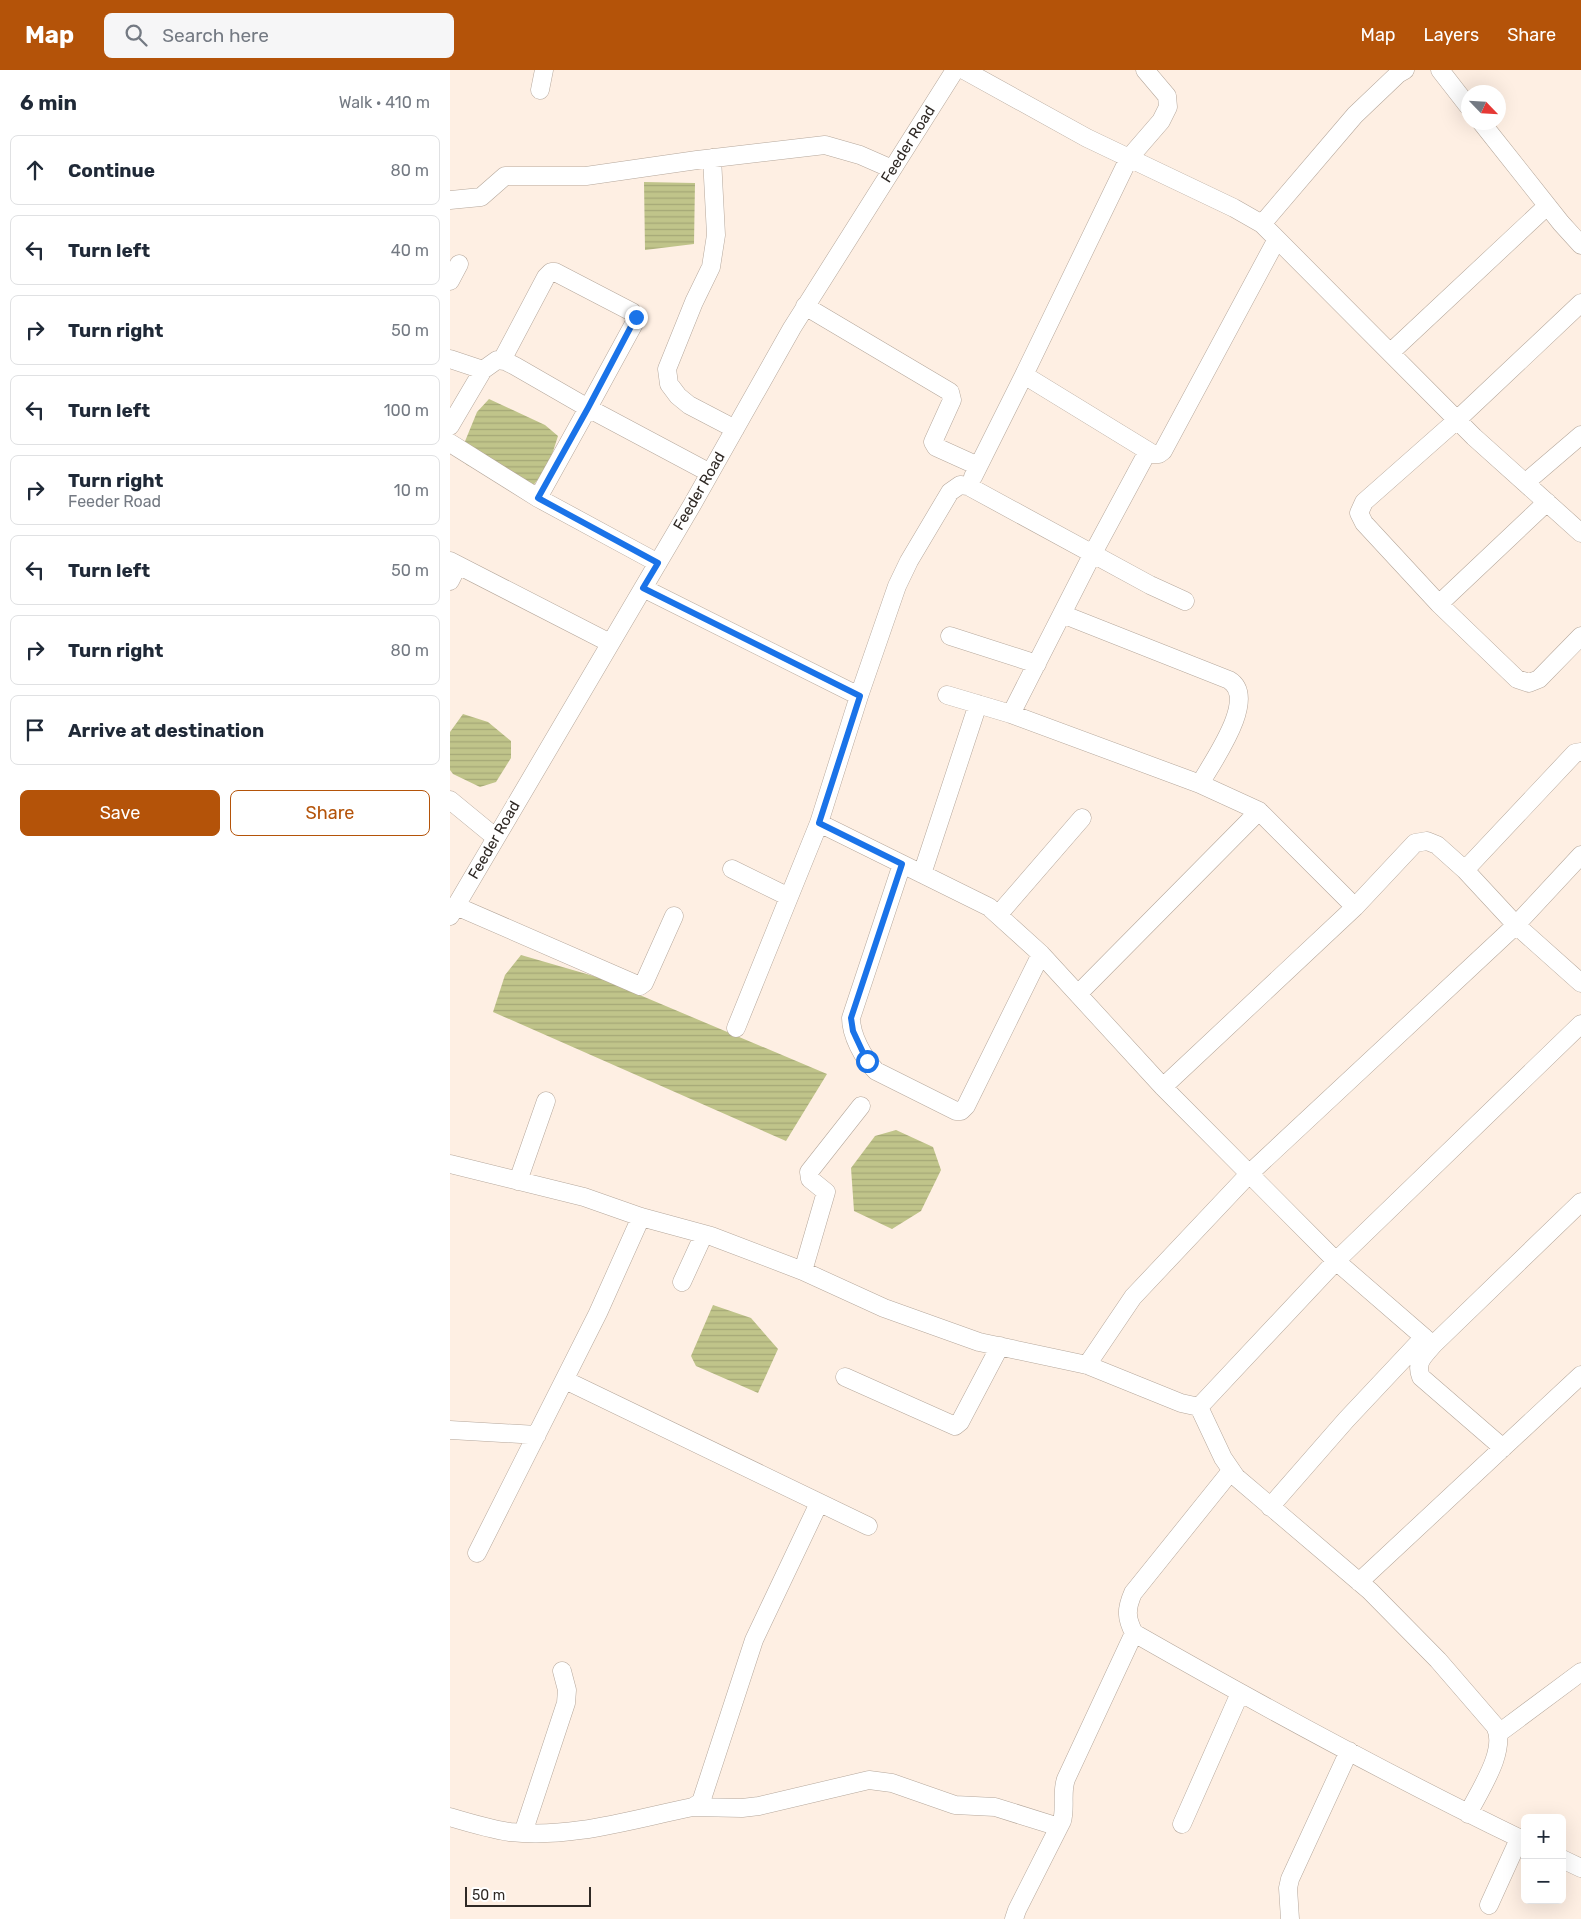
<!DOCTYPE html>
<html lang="en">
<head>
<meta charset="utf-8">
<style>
  body { margin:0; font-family:Rubik,sans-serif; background:#f6f6f7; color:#1f2937 }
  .controls { position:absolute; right:15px; bottom:15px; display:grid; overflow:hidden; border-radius:8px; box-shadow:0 5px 20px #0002 }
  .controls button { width:45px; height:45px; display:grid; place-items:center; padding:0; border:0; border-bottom:1px solid #e0e1e3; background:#fff; color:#1f2937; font:25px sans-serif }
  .compass { position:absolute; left:1011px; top:15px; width:45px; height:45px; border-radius:50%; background:#fff; box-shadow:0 5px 20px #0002; rotate:115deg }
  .scale { position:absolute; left:15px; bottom:12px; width:126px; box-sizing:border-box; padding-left:5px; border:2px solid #2f2925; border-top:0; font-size:14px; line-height:18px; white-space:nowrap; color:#2f2925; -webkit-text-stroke:4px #fff; paint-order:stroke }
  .stop { position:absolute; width:15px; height:15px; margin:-11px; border:4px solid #1a73e8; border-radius:50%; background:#fff }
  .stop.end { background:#1a73e8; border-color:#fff; box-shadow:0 1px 5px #0008 }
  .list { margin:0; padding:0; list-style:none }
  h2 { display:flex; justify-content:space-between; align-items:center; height:65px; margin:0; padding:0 20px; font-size:21px }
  h2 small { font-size:16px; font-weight:400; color:#747a83 }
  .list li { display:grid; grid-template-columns:32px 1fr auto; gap:15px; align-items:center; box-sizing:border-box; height:70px; margin:0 10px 10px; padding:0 10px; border:1px solid #e0e1e3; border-radius:8px }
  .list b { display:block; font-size:19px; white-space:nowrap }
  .list p { margin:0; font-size:16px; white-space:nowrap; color:#747a83 }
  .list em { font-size:16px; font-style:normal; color:#747a83 }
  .actions { display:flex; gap:10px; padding:15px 20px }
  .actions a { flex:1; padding:11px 0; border:1px solid #b45309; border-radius:8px; text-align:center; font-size:18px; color:#b45309 }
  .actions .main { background:#b45309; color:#fff }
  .icon { flex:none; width:28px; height:28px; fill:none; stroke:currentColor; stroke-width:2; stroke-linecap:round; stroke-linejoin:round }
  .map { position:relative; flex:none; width:1131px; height:1849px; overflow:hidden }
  header { display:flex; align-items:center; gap:30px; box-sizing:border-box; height:70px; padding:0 25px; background:#b45309; color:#fff }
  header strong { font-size:24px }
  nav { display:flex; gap:28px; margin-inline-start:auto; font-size:18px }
  .search { width:350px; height:45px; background:#f6f6f7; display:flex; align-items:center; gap:12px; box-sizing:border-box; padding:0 18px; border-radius:8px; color:#747a83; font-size:19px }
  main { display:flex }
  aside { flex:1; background:#fff }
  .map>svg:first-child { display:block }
  .water { fill:url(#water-rules) }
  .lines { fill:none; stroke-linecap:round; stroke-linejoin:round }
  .minor-casing { stroke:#b5a79b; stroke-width:19 }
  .minor { stroke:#fff; stroke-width:18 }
  .route { stroke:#1a73e8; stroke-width:6 }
  .labels { text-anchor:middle; stroke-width:5; stroke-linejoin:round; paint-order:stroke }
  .street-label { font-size:15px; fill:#2f2925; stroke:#fff }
</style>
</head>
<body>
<header>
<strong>Map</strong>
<div class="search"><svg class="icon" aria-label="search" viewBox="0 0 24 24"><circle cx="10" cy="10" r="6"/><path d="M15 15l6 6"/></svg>Search here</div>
<nav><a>Map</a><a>Layers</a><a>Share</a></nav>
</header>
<main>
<aside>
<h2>6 min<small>Walk · 410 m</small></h2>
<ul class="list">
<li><svg class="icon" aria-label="ahead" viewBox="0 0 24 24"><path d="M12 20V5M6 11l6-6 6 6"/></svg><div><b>Continue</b></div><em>80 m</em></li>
<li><svg class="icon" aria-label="left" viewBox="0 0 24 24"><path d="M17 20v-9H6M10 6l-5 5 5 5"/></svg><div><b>Turn left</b></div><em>40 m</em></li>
<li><svg class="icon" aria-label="right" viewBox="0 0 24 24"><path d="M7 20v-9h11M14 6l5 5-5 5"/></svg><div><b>Turn right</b></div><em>50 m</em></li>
<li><svg class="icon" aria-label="left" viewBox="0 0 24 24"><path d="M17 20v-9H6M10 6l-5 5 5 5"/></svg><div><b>Turn left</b></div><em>100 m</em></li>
<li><svg class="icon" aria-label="right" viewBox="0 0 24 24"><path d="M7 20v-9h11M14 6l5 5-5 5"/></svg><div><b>Turn right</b><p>Feeder Road</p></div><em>10 m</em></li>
<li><svg class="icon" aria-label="left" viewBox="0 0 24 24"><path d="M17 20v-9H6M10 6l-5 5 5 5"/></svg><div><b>Turn left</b></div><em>50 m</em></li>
<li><svg class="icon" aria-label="right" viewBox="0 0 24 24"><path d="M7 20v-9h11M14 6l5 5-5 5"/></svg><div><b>Turn right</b></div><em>80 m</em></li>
<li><svg class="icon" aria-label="arrive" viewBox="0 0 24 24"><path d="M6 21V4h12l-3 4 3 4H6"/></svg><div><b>Arrive at destination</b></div></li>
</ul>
<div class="actions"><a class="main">Save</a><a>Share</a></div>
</aside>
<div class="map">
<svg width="1131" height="1849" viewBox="0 0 1131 1849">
  <defs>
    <pattern id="water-rules" width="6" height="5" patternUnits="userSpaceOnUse" patternTransform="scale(1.25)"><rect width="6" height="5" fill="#c0c48a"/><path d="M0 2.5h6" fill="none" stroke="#a5a877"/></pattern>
  </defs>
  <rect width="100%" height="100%" fill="#feefe3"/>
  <path class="water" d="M194,112L245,113L244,174L195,180Z
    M39,329L95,355L108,366L98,397L81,418H71L17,395L9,386L27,342Z
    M13,644L38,652L61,671V688L46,712L30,717L3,704L0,700V662Z
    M71,885L147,907L377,1004L336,1071L43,942L55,905Z
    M446,1060L483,1077L491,1100L471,1141L442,1159L404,1141L401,1098L425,1066Z
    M263,1235L301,1248L328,1279L308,1323L246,1296L241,1286Z"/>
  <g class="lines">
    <defs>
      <path id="minor" d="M514,0L637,68L784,138L812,154L1024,367L1131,463
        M695,0L717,26L718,37L711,51L679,88L574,305L703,384H709L713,381L827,169
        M990,0L1018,36
        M90,20L94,0
        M1031,52L1111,153L1131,175
        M262,88L266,165L261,197L244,232L217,299L219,314L228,326L239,335L285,359
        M0,130L31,127L55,106H136L247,90L375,75L410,85L442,99
        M812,154L905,45L948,4L955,0
        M0,211L9,194
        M1131,233L1008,349L914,432L909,443L914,453L989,534L1067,609L1079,613L1089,609L1131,566
        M355,236L500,322L502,330L483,372L486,377L528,396
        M941,282L1097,136
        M0,289L33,300
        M52,290L96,207L101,202H105L182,242L186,247V250L138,338L260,403
        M0,356L33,300L47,290L55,291L65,296L138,338L88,428
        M0,373L88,428L208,493
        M523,407L574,305
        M1075,413L1131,365
        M0,491L160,573
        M0,511L8,495
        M193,518L409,626L369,753L286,958
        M989,534L1097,432
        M612,544L779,610C809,628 762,692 750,714
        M500,566L587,594
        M497,625L561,644L750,714L809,741L905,837
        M409,626L447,516L459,491L500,422L510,415L518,416L700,515L735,531
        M561,644L642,485L698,381
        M0,730L45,767
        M369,753L539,837L591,884L713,1017L886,1191L983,1275
        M452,794L401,948C401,965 413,988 426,1001L506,1041H511L516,1036L591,884
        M282,799L339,827
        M1015,800L1125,683L1131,682
        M472,804L528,634
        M6,836L190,916L194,913L224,846
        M548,845L632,748
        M0,846L242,435L342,258L505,0
        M628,924L809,741
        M713,1017L905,837L965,773L977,771L987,775L1015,800L1066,855L1131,913
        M0,1094L134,1127L191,1147L261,1166L353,1201L434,1238L529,1272L637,1295L731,1333L749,1337L886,1191L1131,954
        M68,1111L96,1031
        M353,1201L376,1122L360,1109L359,1102L411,1036
        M232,1212L254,1164
        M637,1295L683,1227L800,1103L1066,855L1131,785
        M395,1307L505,1356L510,1352L550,1276
        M115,1310L418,1456
        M749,1337L773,1388L786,1407L920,1521L988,1590L1045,1656C1058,1680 1029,1721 1018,1744
        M0,1360L87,1365
        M1053,1378L971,1307C965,1292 974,1286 983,1275L1131,1132
        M781,1401L683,1523C676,1539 676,1548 684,1563C812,1636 942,1707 1075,1771
        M820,1437L896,1350L974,1267
        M27,1483L148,1243L191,1147
        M909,1512L1131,1305
        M1049,1663L1131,1602
        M243,1737L292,1738L309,1736L419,1710L442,1713L505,1735L545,1737L609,1757
        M0,1747C20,1753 40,1759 60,1762C121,1769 183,1749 243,1737L251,1732L304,1570L369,1433
        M732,1754L790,1623
        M73,1763L116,1633L117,1620L112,1601
        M1112,1789L1131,1798
        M1039,1835L1069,1769
        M564,1849L567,1840L612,1751C616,1737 611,1723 616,1709L684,1563
        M840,1849L838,1818L840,1809L899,1681"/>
    </defs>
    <use href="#minor" class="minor-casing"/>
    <use href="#minor" class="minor"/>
  </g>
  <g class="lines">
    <path class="route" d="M186,247L138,338L88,428L208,493L193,518L410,626L369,753L452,794L401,948L403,961L417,991"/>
  </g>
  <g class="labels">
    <g class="street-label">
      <text transform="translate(458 74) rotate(-58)" y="5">Feeder Road</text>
      <text transform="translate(249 421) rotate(-60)" y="5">Feeder Road</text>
      <text transform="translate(44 770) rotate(-60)" y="5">Feeder Road</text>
    </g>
  </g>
</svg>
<div class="controls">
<button>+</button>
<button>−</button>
</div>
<svg class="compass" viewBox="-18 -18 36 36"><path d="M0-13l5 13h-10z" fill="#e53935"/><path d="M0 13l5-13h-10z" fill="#747a83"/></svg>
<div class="scale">50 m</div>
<div class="stop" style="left:417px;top:991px"></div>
<div class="stop end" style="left:186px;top:247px"></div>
</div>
</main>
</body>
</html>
